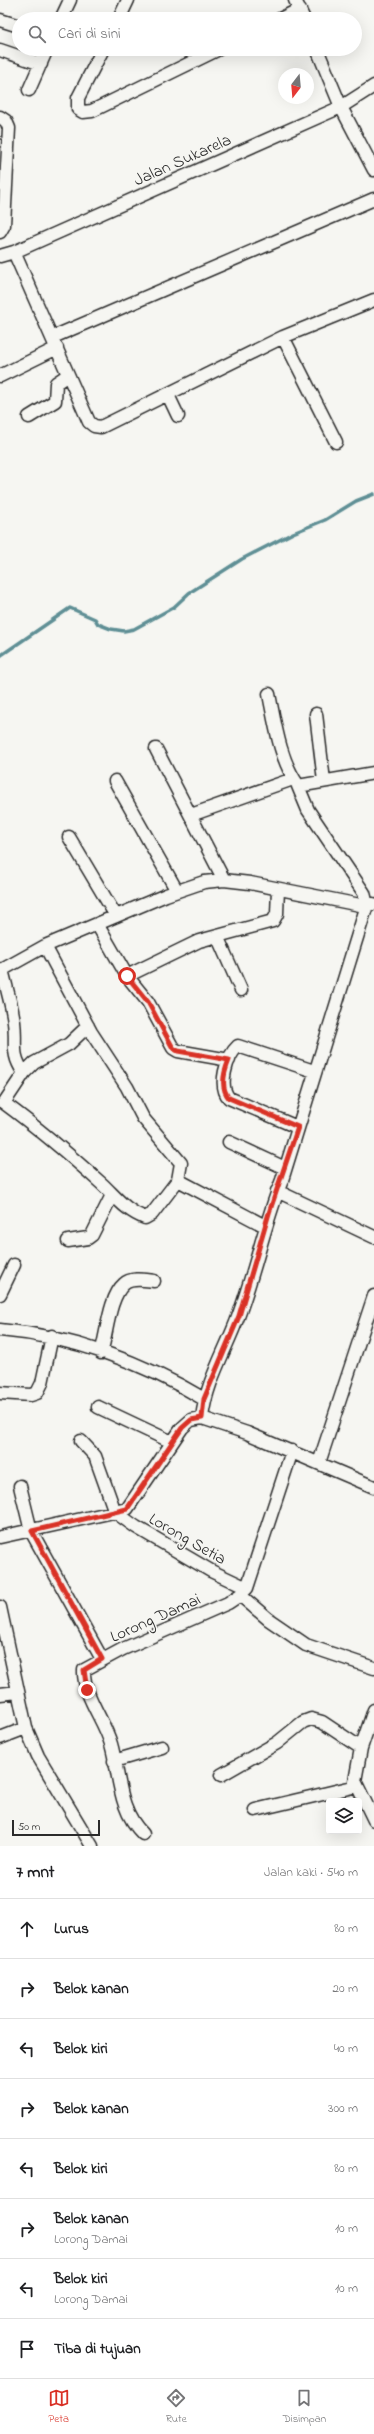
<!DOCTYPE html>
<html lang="id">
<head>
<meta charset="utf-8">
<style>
  body { margin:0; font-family:"Indie Flower",sans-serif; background:#f2f2f2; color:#202124 }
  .controls { position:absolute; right:12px; bottom:12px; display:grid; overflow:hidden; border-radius:4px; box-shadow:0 4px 16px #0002 }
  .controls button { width:36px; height:36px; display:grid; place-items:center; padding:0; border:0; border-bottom:1px solid #e0e0e0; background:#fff; color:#202124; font:20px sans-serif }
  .compass { position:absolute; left:278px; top:68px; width:36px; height:36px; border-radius:50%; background:#fff; box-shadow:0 4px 16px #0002; rotate:196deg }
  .scale { position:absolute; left:12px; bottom:10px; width:88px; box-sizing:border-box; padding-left:4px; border:2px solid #2b2b2b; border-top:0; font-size:11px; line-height:14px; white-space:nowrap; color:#2b2b2b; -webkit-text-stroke:3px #f6f6f2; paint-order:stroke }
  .stop { position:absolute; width:12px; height:12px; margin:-9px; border:3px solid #d93025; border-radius:50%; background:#fff }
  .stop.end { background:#d93025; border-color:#fff; box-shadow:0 1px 4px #0008 }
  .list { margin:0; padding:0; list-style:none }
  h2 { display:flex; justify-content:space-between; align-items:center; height:52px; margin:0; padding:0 16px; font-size:17px }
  h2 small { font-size:13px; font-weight:400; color:#757577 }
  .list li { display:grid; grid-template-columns:26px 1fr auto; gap:12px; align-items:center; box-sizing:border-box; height:60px; padding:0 16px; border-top:1px solid #e0e0e0 }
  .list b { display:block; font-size:15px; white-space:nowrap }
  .list p { margin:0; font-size:13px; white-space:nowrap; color:#757577 }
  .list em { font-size:13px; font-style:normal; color:#757577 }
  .icon { flex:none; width:22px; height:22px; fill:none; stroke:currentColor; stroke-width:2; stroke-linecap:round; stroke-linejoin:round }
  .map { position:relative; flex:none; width:374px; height:1846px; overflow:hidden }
  .search { position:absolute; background:#fff; box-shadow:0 4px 16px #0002; left:12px; right:12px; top:12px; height:44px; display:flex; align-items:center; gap:10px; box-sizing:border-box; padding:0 14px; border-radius:22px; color:#757577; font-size:15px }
  .sheet { height:532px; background:#fff }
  nav { display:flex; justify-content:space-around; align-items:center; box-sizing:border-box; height:56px; border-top:1px solid #e0e0e0; background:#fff; font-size:11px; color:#757577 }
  nav a { display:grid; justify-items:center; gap:2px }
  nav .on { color:#d93025 }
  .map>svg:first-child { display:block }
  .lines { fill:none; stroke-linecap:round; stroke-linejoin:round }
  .stream { stroke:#5e8f95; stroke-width:3.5 }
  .street-casing { stroke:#2b2b2b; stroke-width:15 }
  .street { stroke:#f6f6f2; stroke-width:12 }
  .route { stroke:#d93025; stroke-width:5 }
  .labels { text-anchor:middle; stroke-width:3; stroke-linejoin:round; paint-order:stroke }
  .street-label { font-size:17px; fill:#2b2b2b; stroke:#f6f6f2 }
</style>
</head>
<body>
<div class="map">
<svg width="374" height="1846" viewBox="0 0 374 1846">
  <rect width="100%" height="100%" fill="#f6f6f2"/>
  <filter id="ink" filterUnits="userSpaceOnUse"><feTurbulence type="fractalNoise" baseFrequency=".025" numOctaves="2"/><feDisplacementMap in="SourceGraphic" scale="8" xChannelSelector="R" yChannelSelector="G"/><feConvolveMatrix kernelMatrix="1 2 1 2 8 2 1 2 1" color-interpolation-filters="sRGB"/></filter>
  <g filter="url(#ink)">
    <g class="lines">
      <path class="stream" d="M0,656L70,608L95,619L98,624L111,629L124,631L134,629L174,607L189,593L242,559L293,533L325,520L356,501L374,494"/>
      <defs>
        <path id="street" d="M295,0L304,19
          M61,19L70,0
          M119,19L128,0
          M280,19L300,9
          M0,20L19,26
          M103,49L78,98V109L83,112L92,111L219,49
          M317,49L341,107L374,170
          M0,50L41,64
          M29,90L47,49
          M0,117L6,121L9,128L4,225L0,232
          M14,252L89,422L94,426L101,427L283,337L374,300
          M0,256L14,252L341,107L374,86
          M53,337L374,199
          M283,337L336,442
          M0,376L57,348
          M168,395L178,416
          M29,417L55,401L56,383L68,375
          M269,694C275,724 280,760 298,785
          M316,714L324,781
          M156,749L224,880
          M115,781L177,891
          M191,815L293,779
          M69,837L116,916
          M97,924L127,976L148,1002L173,1048L178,1051L229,1060
          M218,938L241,990
          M45,946L91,1032L127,1087L143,1118L181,1163L178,1180
          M2,969C6,987 12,1005 14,1022C17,1044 10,1053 24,1073
          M0,971L45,946L166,895L204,882L224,880L250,883L360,905L373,904
          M127,976L199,941L273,921L277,914L278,889
          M88,1026L69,1044L34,1063L24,1073L4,1103C38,1128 71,1156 102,1184C116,1197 126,1211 145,1218L152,1214L178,1180L265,1226
          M297,1127L229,1098C218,1086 226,1057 238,1046L314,1071
          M229,1142L285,1168
          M277,1191L374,1237
          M68,1241L88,1238L92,1235L112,1195
          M0,1294L14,1265
          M0,1330C71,1336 143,1362 204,1399
          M101,1353C107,1334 109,1297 124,1284C131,1277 145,1280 154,1281
          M0,1393L31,1395L37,1393L42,1383L52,1336
          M98,1407L172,1442
          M202,1418C206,1382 226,1350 238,1317C255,1272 264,1225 282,1180L367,905L364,893L308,810L298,786L374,773
          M81,1441L95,1456L115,1512L136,1527L211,1571L247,1588
          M319,1463L374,1296
          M20,1486L31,1531L102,1659
          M0,1537L127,1509L182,1428L191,1420L202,1418L247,1433L374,1487
          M240,1595L268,1619L306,1645L374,1668
          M0,1607L26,1728L38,1756L92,1846
          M0,1694L18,1692
          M374,1710L361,1748L355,1781L374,1820
          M0,1738L26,1728
          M114,1761L162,1747
          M221,1775L277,1743L303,1722L311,1719L322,1722L361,1748
          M255,1810L357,1786
          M143,1834C118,1810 120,1775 111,1744C104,1719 83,1696 84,1670L123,1649L228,1603L240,1595L247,1588L292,1451"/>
      </defs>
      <use href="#street" class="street-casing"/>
      <use href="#street" class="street"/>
    </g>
  </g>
  <g class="lines" filter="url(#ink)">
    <path class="route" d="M87,1690L84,1670L102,1659L32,1531L127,1509L182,1428L191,1420L202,1418L204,1399L239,1316L269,1213L298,1127L229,1098C220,1088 224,1072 229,1060L178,1051L173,1048L148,1002L127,976"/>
  </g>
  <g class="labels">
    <g class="street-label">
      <text transform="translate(182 159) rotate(-24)" y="6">Jalan Sukarela</text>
      <text transform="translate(188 1538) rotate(30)" y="6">Lorong Setia</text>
      <text transform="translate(155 1617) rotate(-24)" y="6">Lorong Damai</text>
    </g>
  </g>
</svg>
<div class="controls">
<button><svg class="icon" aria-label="layers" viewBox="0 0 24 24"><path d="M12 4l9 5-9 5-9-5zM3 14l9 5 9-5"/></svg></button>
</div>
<svg class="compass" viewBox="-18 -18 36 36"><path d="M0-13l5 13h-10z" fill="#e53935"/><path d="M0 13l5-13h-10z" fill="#757577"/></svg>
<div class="scale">50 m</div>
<div class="stop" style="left:127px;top:976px"></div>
<div class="stop end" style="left:87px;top:1690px"></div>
<div class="search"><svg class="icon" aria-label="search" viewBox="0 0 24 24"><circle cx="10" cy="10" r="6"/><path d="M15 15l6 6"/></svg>Cari di sini</div>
</div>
<section class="sheet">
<h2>7 mnt<small>Jalan kaki · 540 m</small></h2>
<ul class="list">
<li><svg class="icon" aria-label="ahead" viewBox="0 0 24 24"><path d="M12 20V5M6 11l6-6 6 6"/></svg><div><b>Lurus</b></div><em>80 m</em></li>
<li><svg class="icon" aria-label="right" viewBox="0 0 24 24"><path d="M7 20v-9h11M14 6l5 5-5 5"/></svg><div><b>Belok kanan</b></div><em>20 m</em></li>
<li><svg class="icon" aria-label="left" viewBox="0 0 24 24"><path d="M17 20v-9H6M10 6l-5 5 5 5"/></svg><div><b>Belok kiri</b></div><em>40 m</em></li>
<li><svg class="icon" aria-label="right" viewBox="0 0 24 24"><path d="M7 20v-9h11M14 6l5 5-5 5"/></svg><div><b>Belok kanan</b></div><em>300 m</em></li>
<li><svg class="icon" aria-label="left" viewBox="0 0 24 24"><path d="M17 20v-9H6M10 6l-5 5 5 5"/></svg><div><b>Belok kiri</b></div><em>80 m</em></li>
<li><svg class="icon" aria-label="right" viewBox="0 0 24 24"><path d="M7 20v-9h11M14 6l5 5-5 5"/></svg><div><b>Belok kanan</b><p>Lorong Damai</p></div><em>10 m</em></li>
<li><svg class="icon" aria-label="left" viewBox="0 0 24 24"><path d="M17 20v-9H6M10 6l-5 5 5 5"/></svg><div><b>Belok kiri</b><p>Lorong Damai</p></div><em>10 m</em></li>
<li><svg class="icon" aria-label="arrive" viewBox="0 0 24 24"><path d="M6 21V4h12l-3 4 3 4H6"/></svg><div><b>Tiba di tujuan</b></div></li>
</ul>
</section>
<nav>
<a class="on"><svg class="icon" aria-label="map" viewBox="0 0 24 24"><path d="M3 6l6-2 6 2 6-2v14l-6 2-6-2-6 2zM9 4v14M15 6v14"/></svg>Peta</a>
<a><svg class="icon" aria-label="directions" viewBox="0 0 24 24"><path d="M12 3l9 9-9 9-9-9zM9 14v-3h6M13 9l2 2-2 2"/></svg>Rute</a>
<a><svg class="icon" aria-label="saved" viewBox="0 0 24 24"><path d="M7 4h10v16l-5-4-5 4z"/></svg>Disimpan</a>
</nav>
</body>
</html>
